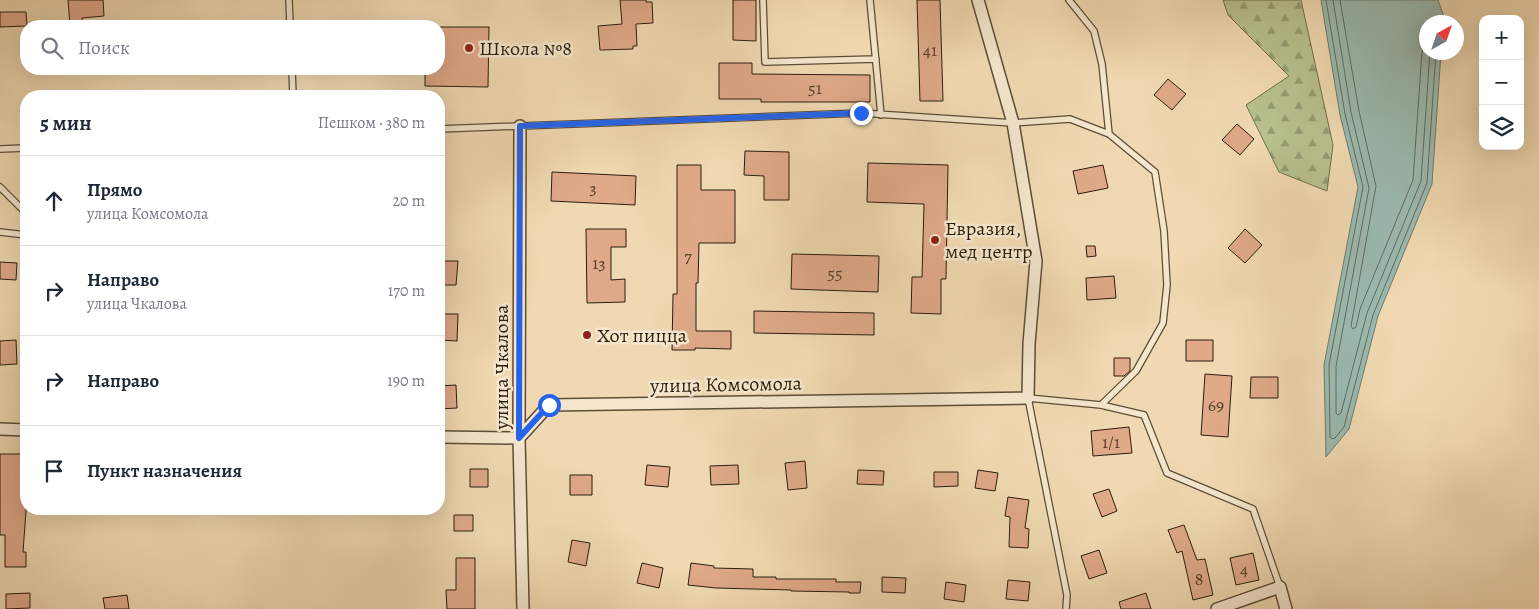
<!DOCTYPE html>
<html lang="ru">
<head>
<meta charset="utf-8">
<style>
  body { margin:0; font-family:Alegreya,serif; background:#f6f6f7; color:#1f2937 }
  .controls { position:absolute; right:15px; top:15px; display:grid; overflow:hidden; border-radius:10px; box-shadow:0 5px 20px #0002 }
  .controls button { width:45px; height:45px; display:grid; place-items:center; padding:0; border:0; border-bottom:1px solid #e0e1e3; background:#fff; color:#1f2937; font:25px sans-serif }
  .compass { position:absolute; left:1419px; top:15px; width:45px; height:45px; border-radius:50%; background:#fff; box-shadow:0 5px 20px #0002; rotate:40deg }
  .stop { position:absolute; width:15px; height:15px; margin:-11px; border:4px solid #2563eb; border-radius:50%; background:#fff }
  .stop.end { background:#2563eb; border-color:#fff; box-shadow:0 1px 5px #0008 }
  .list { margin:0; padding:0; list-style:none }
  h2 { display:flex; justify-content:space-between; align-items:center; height:65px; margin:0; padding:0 20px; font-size:21px }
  h2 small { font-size:16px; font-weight:400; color:#747a83 }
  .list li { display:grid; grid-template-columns:32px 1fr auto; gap:15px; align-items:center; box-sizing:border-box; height:90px; padding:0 20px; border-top:1px solid #e0e1e3 }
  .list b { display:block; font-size:19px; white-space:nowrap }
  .list p { margin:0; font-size:16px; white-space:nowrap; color:#747a83 }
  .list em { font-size:16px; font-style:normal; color:#747a83 }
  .icon { flex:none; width:28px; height:28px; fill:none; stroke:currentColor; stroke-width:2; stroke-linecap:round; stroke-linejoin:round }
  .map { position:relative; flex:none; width:1539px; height:609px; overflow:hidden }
  .search { position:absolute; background:#fff; box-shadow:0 5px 20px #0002; left:20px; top:20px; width:425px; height:55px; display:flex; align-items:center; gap:12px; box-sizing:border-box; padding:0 18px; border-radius:20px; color:#747a83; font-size:19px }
  .panel { position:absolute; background:#fff; box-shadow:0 5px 20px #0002; left:20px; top:90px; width:425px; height:425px; border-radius:20px }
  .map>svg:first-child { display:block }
  .forest { fill:url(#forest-firs); stroke:#716f4e }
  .water { fill:#9abab0; stroke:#6e7c6f }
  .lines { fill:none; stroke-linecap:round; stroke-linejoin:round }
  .shore { stroke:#626c5e; stroke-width:1 }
  .building { fill:#dfa98a; stroke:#2b1e0d }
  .lane-casing { stroke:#5c4d36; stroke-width:8 }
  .street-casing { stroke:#5c4d36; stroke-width:14 }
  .lane { stroke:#f5e6cd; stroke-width:5.5 }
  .street { stroke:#f5e6cd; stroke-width:11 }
  .route { stroke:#2563eb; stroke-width:6 }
  .poi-dot { fill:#8f2418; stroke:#f5e6cd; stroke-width:2 }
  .labels { text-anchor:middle; stroke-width:5; stroke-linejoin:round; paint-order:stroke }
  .number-label { font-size:18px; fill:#58412c }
  .poi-label { font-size:20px; fill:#2b1e0d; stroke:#f5e6cd; text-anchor:start }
  .street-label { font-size:20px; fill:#2b1e0d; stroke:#f5e6cd }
</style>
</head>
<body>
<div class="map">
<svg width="1539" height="609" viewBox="0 0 1539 609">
  <defs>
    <pattern id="forest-firs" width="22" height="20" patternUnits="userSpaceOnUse" patternTransform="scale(1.25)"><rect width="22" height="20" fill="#b7c08e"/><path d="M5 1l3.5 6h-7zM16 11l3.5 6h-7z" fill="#959b72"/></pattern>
  </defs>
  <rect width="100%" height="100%" fill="#f0d9b2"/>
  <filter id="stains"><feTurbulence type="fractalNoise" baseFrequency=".004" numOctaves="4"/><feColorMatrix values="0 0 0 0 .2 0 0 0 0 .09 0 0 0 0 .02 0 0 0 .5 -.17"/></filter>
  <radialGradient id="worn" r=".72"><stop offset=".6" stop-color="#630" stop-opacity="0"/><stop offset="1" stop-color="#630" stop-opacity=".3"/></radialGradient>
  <path class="forest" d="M1223,0H1301L1333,145L1327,191L1279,172L1246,105L1289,76L1228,15Z"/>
  <path class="water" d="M1321,0H1438L1444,17L1443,22H1426V52L1441,53L1432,184L1378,316L1349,429L1326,457L1324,365L1358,187L1340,115Z"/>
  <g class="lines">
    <path class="shore" d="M1326,0L1345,114L1363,187L1329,365L1330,437L1332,439L1335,438L1344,427L1373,315L1427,183L1436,52
      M1333,0L1351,112L1369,188L1336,366V413L1338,415L1341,413L1367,313L1421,181L1430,52
      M1340,0L1359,111L1376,186L1351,326L1353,329L1356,327L1360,309L1413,180L1422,52L1426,42"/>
  </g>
  <path class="building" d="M68,0H103L104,16L82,18V26H70Z
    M620,0H646V2H652L653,23L636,24L637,46H633V49L600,50L598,26L622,24Z
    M733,0H756V41L733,40Z
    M917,0H940L943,101H920Z
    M0,12H26L27,26L0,27Z
    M439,27H489L488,87L425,86V69H439Z
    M719,63H752V74L870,75V102H761V99H719Z
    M1168,79L1186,94L1172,110L1154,95Z
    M1237,124L1254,139L1240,155L1222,140Z
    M745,151L789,152V200H764V176L744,175Z
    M868,163L948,165L946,279H941V314L911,313L912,277H922L924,204L867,202Z
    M677,165H701V190H735V243H699L698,283H696V331H731V349L695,348V350H672L673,294H677Z
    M1103,165L1108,188L1078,194L1073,171Z
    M552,172L636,176L635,205L551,201Z
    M586,229H626V247H611V280L625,279V302L587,303Z
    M1245,229L1262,245L1245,263L1228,248Z
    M1086,246H1095L1096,256L1087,257Z
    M792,254L879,256L878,292L791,289Z
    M439,261H458L456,285H439Z
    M0,262L17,263L16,280L0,279Z
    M1114,276L1116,298L1087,300L1086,278Z
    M754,311L874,313V335L754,333Z
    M439,314H458L457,341L439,340Z
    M16,340L17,364L0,365V341Z
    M1186,340H1213V361H1186Z
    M1114,358H1130V371L1124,376H1114Z
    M1205,374L1232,376L1228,437L1201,435Z
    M1251,377H1278V398H1250Z
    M456,385L457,408L439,409V386Z
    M1129,427L1132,453L1093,456L1091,431Z
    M0,454H26V511L23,552H26V567H5V535H0Z
    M805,461L807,488L788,490L785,463Z
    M647,465L670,467L668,487L645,485Z
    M738,465L739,484L711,485L710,466Z
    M470,469H488V487H470Z
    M858,470L884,471L883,485L857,484Z
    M978,470L998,473L995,491L975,488Z
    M934,472H958V486L934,487Z
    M570,475H592V495H570Z
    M1109,489L1117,511L1102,517L1093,494Z
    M1008,497L1029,500L1025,528L1029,529L1028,548L1009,547L1010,517L1005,516Z
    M454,515H473V531H454Z
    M1184,525L1197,560L1205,559L1213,595L1193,600L1182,551L1177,553L1168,530Z
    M572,540L590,543L586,566L568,562Z
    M1099,550L1107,573L1089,579L1081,556Z
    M1253,553L1259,580L1236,585L1230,558Z
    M456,558H475V609H447L446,590H456Z
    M642,563L663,568L659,588L637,583Z
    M691,563L714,566V568L753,569V577H776V579H836V582H861L860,593H849V592L791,591V590L716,588L688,585Z
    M882,577L906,578L905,593L882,592Z
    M1008,580L1030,582L1028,601L1006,599Z
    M946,582L966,585L964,602L944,599Z
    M30,593V608L6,609V594Z
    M1146,593L1151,609H1121L1119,602Z
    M127,595L129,609H105L103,598Z"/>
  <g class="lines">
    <defs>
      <path id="lane" d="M289,0L290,26
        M763,0L765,62L876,59
        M870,0L881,115
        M1069,0L1094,31L1102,64L1109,134
        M292,69L293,96
        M439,129L861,113L1013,123L1070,119L1109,134L1155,172L1164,231L1167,285L1163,323L1136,371L1101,405
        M0,149L26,148
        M0,187L26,213
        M0,232L26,235
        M1066,609L1067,595L1028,398L1101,405L1144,415L1167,473L1253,509L1280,587"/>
      <path id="street" d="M520,126L519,438L523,609
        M0,429L26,430
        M439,437L519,438L549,405L1028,398L1029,344L1036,261L1013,123L978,0
        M1217,609L1280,587L1286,609"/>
    </defs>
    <use href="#lane" class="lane-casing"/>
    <use href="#street" class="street-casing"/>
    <use href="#lane" class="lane"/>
    <use href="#street" class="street"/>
  </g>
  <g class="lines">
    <path class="route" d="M549,405L519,438L520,126L861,113"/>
  </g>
  <g class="poi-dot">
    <circle cx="469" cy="48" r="5"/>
    <circle cx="935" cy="240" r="5"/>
    <circle cx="587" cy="335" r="5"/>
  </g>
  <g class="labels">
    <g class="number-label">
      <text x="930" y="56">41</text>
      <text x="815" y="94">51</text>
      <text x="593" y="194">3</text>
      <text x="688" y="262">7</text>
      <text x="599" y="269">13</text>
      <text x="835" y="279">55</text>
      <text x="1216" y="411">69</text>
      <text x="1111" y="448">1/1</text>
      <text x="1244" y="575">4</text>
      <text x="1199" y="585">8</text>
    </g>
    <g class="poi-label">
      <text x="479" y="55">Школа №8</text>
      <text x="945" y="235">Евразия,<tspan x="945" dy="23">мед центр</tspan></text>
      <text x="597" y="342">Хот пицца</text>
    </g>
    <g class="street-label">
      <text transform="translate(501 367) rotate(-90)" y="7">улица Чкалова</text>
      <text transform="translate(726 384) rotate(-1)" y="7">улица Комсомола</text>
    </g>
  </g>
  <rect width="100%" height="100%" filter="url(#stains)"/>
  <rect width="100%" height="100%" fill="url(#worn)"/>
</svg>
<div class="controls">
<button>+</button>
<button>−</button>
<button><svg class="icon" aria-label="layers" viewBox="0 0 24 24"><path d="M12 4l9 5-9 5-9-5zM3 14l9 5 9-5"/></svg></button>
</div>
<svg class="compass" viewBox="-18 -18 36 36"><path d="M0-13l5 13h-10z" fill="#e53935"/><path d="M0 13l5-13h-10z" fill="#747a83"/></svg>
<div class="stop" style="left:549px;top:405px"></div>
<div class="stop end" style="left:861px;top:113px"></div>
<div class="search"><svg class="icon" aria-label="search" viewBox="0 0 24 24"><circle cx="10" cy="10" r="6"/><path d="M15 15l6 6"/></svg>Поиск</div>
<section class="panel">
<h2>5 мин<small>Пешком · 380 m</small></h2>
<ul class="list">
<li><svg class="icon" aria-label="ahead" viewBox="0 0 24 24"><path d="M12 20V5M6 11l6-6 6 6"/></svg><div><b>Прямо</b><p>улица Комсомола</p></div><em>20 m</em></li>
<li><svg class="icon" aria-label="right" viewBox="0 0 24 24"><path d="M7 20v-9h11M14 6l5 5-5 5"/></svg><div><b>Направо</b><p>улица Чкалова</p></div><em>170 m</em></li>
<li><svg class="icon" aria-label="right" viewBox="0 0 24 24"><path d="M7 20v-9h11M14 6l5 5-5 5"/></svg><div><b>Направо</b></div><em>190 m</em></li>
<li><svg class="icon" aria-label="arrive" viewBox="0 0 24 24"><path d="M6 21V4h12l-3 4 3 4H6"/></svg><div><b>Пункт назначения</b></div></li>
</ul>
</section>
</div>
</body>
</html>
